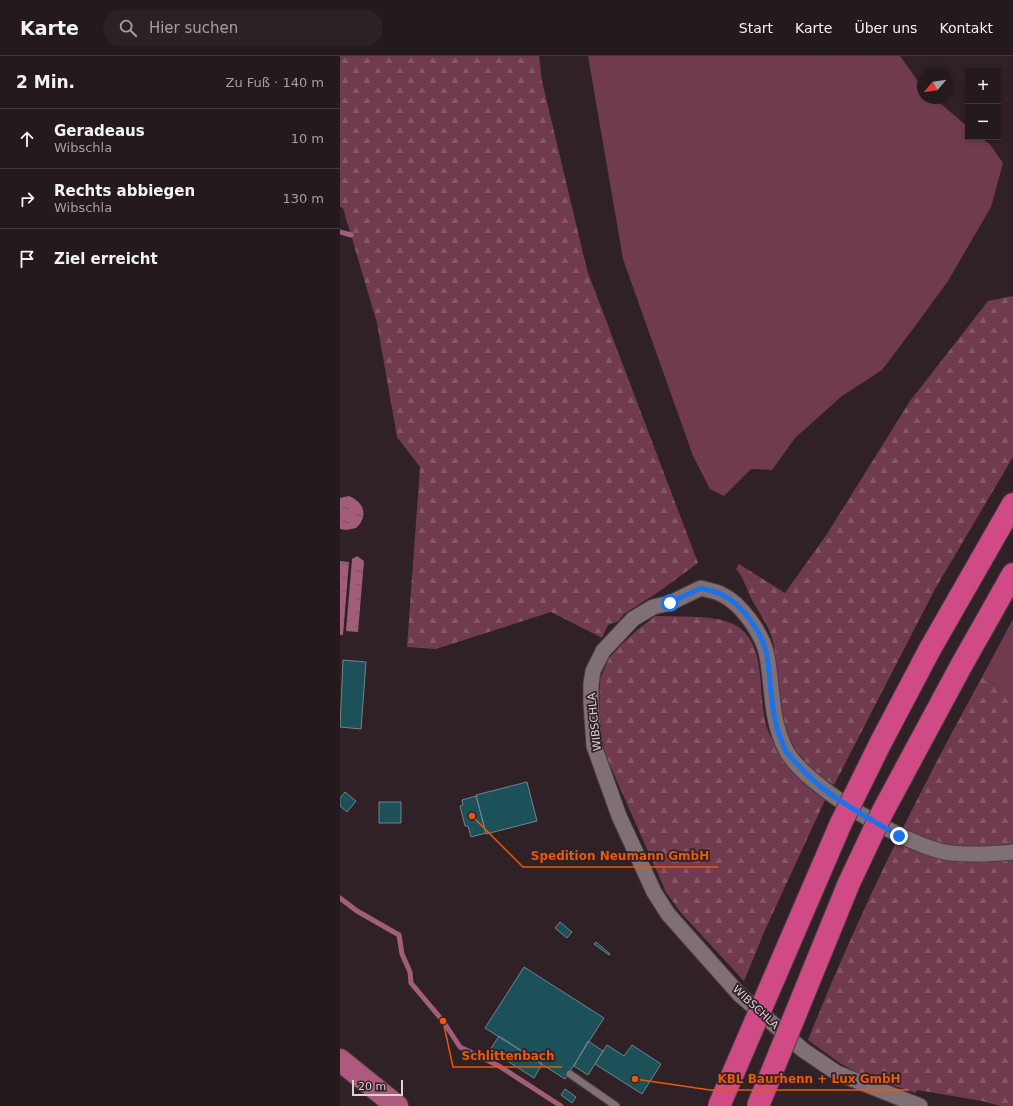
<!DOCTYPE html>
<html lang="de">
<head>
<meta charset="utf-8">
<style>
  body { margin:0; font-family:"DejaVu Sans",sans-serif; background:#2c2225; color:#f1f3f6 }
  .controls { position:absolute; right:12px; top:12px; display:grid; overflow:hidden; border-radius:0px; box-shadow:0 2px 6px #0003 }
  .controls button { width:36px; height:36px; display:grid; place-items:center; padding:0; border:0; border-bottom:1px solid #41383b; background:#24191c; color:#f1f3f6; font:20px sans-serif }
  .compass { position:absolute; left:577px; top:12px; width:36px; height:36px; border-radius:50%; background:#24191c; box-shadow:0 2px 6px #0003; rotate:241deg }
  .scale { position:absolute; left:12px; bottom:10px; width:51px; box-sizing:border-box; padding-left:4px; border:2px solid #dbd1d4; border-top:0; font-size:11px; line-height:14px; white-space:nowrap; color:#dbd1d4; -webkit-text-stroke:3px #302126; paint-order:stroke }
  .stop { position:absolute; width:12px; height:12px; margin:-9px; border:3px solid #1a73e8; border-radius:50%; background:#fff }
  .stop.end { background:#1a73e8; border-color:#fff; box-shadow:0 1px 4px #0008 }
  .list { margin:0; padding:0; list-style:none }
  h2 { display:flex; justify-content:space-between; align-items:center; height:52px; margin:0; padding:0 16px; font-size:17px }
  h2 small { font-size:13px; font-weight:400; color:#a3a0a3 }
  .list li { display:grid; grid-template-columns:26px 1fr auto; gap:12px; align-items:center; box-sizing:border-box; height:60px; padding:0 16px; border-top:1px solid #41383b }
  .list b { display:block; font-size:15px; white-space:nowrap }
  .list p { margin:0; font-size:13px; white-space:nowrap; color:#a3a0a3 }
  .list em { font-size:13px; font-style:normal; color:#a3a0a3 }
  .icon { flex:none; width:22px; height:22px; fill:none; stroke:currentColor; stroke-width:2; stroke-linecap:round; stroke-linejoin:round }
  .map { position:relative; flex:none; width:673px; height:1050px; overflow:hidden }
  header { display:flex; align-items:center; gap:24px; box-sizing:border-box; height:56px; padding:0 20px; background:#24191c; border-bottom:1px solid #41383b }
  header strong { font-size:19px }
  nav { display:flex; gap:22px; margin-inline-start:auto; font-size:14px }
  .search { width:280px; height:36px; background:#2c2225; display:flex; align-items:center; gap:10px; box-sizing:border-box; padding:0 14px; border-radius:22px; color:#a3a0a3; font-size:15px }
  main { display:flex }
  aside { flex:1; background:#24191c }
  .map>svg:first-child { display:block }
  .grass { fill:#703b4f }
  .forest { fill:url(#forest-firs) }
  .water { fill:url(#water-ripples) }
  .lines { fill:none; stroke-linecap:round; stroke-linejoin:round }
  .stream { stroke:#a25e78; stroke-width:5 }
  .building { fill:#1d515a; stroke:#718488 }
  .lane-casing { stroke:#4a3e42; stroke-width:9 }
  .street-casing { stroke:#4a3e42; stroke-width:17 }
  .primary-casing { stroke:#4a3e42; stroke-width:24 }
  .highway-casing { stroke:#4a3e42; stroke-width:24 }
  .lane { stroke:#806f75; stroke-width:7 }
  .street { stroke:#806f75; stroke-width:15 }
  .primary { stroke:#b0597f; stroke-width:22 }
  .highway { stroke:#d04a85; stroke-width:22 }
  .highway-bridge-casing { stroke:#4a3e42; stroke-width:24; stroke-linecap:butt }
  .highway-bridge { stroke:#d04a85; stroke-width:22 }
  .route { stroke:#1a73e8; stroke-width:5 }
  .labels { text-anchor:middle; stroke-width:3.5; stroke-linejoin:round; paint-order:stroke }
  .street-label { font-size:11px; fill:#dbd1d4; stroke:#302126 }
  .leader { fill:none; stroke:#e8590c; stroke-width:1.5 }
  .callout-dot { fill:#e8590c; stroke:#302126; stroke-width:1.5 }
  .callout-label { font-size:12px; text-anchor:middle; font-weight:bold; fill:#e8590c; stroke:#302126; stroke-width:3.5; stroke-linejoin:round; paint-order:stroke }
</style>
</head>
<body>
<header>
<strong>Karte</strong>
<div class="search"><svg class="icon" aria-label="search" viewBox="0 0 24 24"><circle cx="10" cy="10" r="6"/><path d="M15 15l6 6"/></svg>Hier suchen</div>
<nav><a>Start</a><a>Karte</a><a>Über uns</a><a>Kontakt</a></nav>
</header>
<main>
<aside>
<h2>2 Min.<small>Zu Fuß · 140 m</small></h2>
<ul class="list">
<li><svg class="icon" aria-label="ahead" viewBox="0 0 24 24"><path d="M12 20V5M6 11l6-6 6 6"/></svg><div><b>Geradeaus</b><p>Wibschla</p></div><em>10 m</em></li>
<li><svg class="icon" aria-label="right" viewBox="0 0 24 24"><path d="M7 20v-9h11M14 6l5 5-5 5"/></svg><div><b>Rechts abbiegen</b><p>Wibschla</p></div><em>130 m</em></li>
<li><svg class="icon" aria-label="arrive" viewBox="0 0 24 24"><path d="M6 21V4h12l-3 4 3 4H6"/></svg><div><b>Ziel erreicht</b></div></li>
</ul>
</aside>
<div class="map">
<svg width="673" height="1050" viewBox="0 0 673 1050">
  <defs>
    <pattern id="forest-firs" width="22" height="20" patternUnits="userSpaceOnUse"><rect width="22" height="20" fill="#703b4f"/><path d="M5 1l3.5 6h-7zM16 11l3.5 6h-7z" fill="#845667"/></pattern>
    <pattern id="water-ripples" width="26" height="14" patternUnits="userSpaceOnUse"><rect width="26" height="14" fill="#a25e78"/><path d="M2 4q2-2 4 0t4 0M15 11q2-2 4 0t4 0" fill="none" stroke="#7c5262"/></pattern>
  </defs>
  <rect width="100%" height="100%" fill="#302126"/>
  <path class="grass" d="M248,0H560L583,32V42H594L628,71V81C650,81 651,91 663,107L651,151L608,225L573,273L542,314L502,340L455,382L432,414L411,413L384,440L370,433L353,400L283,203Z
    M673,563V638L642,621Z"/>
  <path class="forest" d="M0,0H199L202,25L247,214L358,507L317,537L284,558L279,565L268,569L262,582L211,556L96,593L67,591L80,411L57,381L37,267L3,152L0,151Z
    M673,240V401L595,533L494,729C452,704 439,668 436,622C435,610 436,598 433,586C430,571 418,556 411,542C406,532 404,522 396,513L399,508L445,537L487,478L570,345L648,245Z
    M315,560C336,561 365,559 385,565C433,578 414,643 429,677C442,705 460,727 485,744L425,874L404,925L341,857L326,836L265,698L259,670L260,623L269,602L280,590L296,575Z
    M642,621L673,638V1050H660L642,1045L577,1034L576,1037L524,1020L501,1008L468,984C518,859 577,739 642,621Z"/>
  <path class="water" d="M9,440C24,446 29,460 16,472L6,474L0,473V442Z
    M17,500L24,505L18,576L6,575L12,503Z
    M0,505L9,506L3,579H0Z"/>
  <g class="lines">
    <path class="stream" d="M0,176L11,179
      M0,842L17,855L59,879L62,898L70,916L71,927L103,965L120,991L159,1010L221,1050"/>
  </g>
  <path class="building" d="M3,604L26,606L21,673L0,671Z
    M187,726L197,765L146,778L136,739Z
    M5,736L16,745L7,756L0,750V742Z
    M136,740L146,777L131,781L128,770H125L120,750L123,749L122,744Z
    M39,746H61V767H39Z
    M220,866L232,876L227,882L215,872Z
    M256,886L270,898L269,899L254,888Z
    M184,911L264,962L225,1023L145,972Z
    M159,980L202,1008L194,1022L150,994Z
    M248,985L263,995L248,1019L234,1010Z
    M267,989L284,1000L292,989L321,1008L302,1038L255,1008Z
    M225,1033L236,1041L232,1047L221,1039Z"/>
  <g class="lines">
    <defs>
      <path id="lane" d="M230,1018L276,1050"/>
      <path id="street" d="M580,1050L497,1017L463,994L399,938L328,858L314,836L279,760L254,690L251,647V628L253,615L263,595L293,563L313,551L330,547L361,532C367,534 375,535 381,538C401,547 423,578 427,600C433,632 430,663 446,694C465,731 568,791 610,797C631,799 652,798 673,796"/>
      <path id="primary" d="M0,1004L57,1050"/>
      <path id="highway" d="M590,593L673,448
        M621,610L673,518"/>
    </defs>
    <use href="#lane" class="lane-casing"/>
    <use href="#street" class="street-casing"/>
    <use href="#primary" class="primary-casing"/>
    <use href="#highway" class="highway-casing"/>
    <use href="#lane" class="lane"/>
    <use href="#street" class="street"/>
    <use href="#primary" class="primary"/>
    <use href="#highway" class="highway"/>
    <defs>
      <path id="highway-bridge" d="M379,1050L501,767L541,686L590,593
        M418,1050L509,827L543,755L621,610"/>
    </defs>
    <use href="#highway-bridge" class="highway-bridge-casing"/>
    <use href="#highway-bridge" class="highway-bridge"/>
  </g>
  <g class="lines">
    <path class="route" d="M330,547L361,532C367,534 375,535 381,538C402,548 423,577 427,600C432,632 430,665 446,695C449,700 454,704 458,709C485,740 524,759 559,780"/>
  </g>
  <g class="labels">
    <g class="street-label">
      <text transform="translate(254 666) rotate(-96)" y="4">WIBSCHLA</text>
      <text transform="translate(416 951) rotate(43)" y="4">WIBSCHLA</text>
    </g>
  </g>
  <path class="leader" d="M132 760L183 811H378M103 965L113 1011H222M295 1023L370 1034H569"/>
  <g class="callout-dot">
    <circle cx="132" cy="760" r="4"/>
    <circle cx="103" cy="965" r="4"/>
    <circle cx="295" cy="1023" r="4"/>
  </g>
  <g class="callout-label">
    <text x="280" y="804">Spedition Neumann GmbH</text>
    <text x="168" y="1004">Schlittenbach</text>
    <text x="469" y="1027">KBL Baurhenn + Lux GmbH</text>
  </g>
</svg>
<div class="controls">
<button>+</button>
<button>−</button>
</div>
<svg class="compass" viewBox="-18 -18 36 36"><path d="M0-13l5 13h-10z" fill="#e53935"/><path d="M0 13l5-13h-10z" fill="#a3a0a3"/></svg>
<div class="scale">20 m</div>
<div class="stop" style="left:330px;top:547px"></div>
<div class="stop end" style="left:559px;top:780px"></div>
</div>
</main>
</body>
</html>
